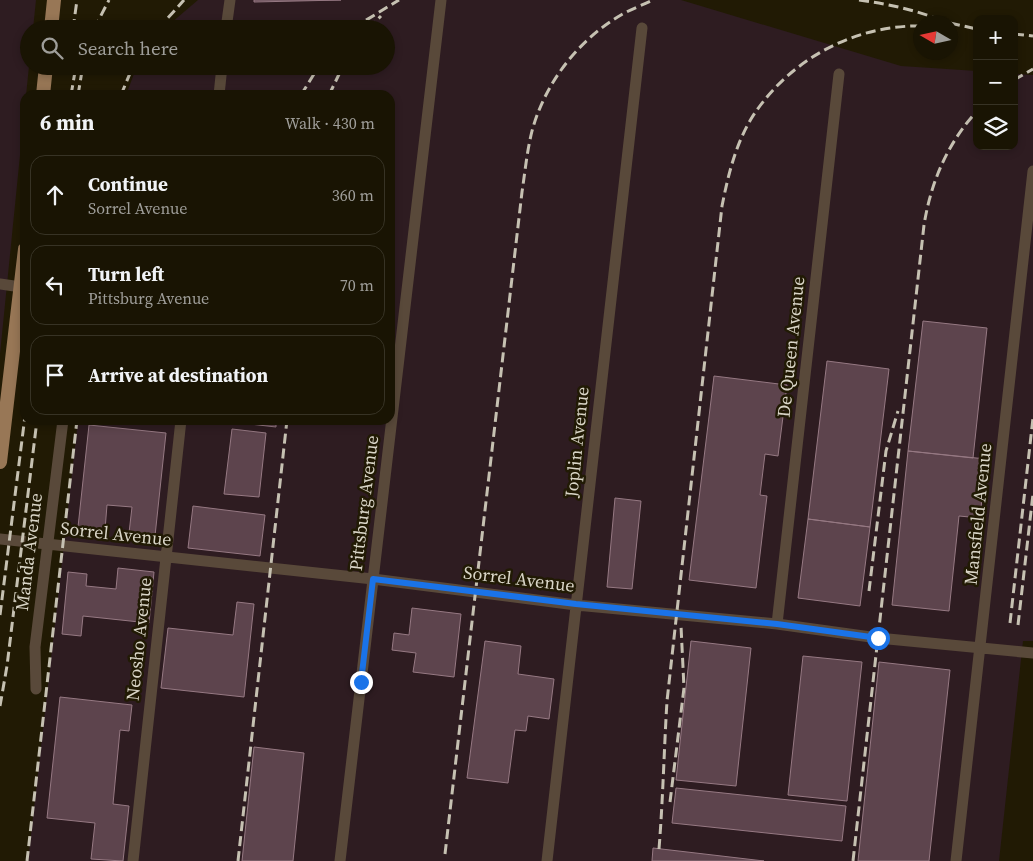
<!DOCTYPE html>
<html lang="en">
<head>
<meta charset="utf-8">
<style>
  body { margin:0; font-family:"Source Serif 4",serif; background:#221d0d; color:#f1f3f6 }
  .controls { position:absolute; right:15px; top:15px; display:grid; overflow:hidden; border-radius:10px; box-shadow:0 2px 8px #0003 }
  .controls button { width:45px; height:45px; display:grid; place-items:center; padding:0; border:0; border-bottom:1px solid #373325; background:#191403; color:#f1f3f6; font:25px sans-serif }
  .compass { position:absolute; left:913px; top:15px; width:45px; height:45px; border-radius:50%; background:#191403; box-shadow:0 2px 8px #0003; rotate:279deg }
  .stop { position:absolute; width:15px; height:15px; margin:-11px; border:4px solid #1a73e8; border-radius:50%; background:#fff }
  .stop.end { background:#1a73e8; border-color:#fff; box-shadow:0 1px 5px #0008 }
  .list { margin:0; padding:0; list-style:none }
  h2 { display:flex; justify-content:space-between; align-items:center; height:65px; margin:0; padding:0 20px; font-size:21px }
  h2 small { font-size:16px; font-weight:400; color:#9f9e9a }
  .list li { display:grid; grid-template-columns:32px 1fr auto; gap:15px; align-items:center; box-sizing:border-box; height:80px; margin:0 10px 10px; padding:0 10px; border:1px solid #373325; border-radius:15px }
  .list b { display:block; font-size:19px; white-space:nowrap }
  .list p { margin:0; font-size:16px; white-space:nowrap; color:#9f9e9a }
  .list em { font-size:16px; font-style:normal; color:#9f9e9a }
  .icon { flex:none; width:28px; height:28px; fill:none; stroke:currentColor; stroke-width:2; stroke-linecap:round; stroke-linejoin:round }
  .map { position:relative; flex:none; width:1033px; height:861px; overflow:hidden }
  .search { position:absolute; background:#191403; box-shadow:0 2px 8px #0003; left:20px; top:20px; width:375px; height:55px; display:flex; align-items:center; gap:12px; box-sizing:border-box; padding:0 18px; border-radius:28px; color:#9f9e9a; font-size:19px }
  .panel { position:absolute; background:#191403; box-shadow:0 2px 8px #0003; left:20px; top:90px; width:375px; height:335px; border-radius:15px }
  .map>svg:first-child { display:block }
  .industrial { fill:#2e1c21 }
  .building { fill:#5d444d; stroke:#967983 }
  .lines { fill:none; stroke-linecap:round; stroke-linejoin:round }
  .minor { stroke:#59493a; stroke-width:11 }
  .major { stroke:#987756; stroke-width:14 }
  .rail { stroke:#c6c1b2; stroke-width:3; stroke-dasharray:10 5; stroke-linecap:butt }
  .route { stroke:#1a73e8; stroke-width:6 }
  .labels { text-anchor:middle; stroke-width:5; stroke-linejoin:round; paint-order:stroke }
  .street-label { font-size:18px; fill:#d9d5c7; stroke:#211a04 }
</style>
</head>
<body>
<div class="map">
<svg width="1033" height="861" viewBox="0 0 1033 861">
  <rect width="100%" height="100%" fill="#211a04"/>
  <path class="industrial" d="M0,0H36L33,29H29V66L0,354Z
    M198,0H681L901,66L977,71V146H1014V74L1033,75V641H1023L999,861H28L78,420H390V95H126L137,66H386V29H164Z"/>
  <path class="building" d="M254,0H341L254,2Z
    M923,321L987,328L973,458L908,451Z
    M827,361L889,369L870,527L808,519Z
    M714,376L787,385L778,456L765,454L760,495L767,496L756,588L689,580Z
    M215,420H276V427Z
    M89,425L166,433L155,536L129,533L132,507L107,505L105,530L78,527Z
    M232,429L266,433L259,497L224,494Z
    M908,451L986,459L980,518L959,516L949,611L892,605Z
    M615,498L641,501L632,589L607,587Z
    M193,506L265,515L260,556L188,548Z
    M808,519L870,527L860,606L798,598Z
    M118,568L154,572L149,623L83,616L81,636L62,634L68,572L87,574L86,586L116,589Z
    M237,602L254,604L244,697L161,688L168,628L233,635Z
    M412,608L461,614L454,677L413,672L416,653L392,650L394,633L409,635Z
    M485,641L521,646L518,674L554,679L549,719L528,716L526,731L515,730L508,783L467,778Z
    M691,641L751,648L736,786L676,780Z
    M803,656L862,662L847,801L788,795Z
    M879,662L950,670L929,861H858Z
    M60,697L132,705L129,731L120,730L113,804L129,806L123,861L91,859L95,823L47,818Z
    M254,747L304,753L293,861H242Z
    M676,788L846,806L842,841L672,823Z
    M653,848L764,861H652Z"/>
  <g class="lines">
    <path class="minor" d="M226,29L230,0
      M219,95L222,66
      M0,284L21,287
      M0,539L373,579L576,605L777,624L878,638L1033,653
      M777,624L839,74
      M36,689L35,647L63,420
      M133,861L181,420
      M340,861L441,0
      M547,861L642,28
      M956,861L1033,171"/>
    <path class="major" d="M51,29L54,0
      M43,95L46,66
      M0,462L25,249"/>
    <path class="rail" d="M859,0C890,4 918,11 947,22
      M950,23L977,29
      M73,29L77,0
      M94,29L109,0
      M158,29L184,0
      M354,29L363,22L399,0
      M368,29L381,16
      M1014,34L1033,36
      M1014,80L1033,69
      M71,95L76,66
      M78,95L82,71
      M121,95L133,66
      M301,95L319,66
      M329,95L343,66
      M869,591L886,451L898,411
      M0,615L25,416
      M1010,623L1033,418
      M1018,625L1033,494
      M0,706L7,666L37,420
      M670,802L684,688L681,626
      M659,849C663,799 664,750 667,701L722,206C728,176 735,146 751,119C787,61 853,25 920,26
      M445,854L522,192C525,172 527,151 532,131C545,83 578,40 621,15C631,9 643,5 653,0
      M27,861L77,420
      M238,861L287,420
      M853,861L924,225C931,182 947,144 977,111"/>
  </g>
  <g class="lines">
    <path class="route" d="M361,682L373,579L576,604L777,624L878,638"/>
  </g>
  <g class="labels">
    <g class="street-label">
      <text transform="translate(791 347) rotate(-84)" y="6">De Queen Avenue</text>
      <text transform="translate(577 442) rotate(-84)" y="6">Joplin Avenue</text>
      <text transform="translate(364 503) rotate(-83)" y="6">Pittsburg Avenue</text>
      <text transform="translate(978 514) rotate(-84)" y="6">Mansfield Avenue</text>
      <text transform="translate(116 534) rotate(6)" y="6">Sorrel Avenue</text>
      <text transform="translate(29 552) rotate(-83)" y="6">Manda Avenue</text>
      <text transform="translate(519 579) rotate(7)" y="6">Sorrel Avenue</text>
      <text transform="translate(139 639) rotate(-84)" y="6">Neosho Avenue</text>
    </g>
  </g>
</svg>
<div class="controls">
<button>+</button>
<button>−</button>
<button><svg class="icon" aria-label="layers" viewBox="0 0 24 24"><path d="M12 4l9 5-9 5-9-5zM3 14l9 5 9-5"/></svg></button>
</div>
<svg class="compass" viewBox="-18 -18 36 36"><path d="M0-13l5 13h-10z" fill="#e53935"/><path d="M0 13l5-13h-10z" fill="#9f9e9a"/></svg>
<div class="stop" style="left:878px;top:638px"></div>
<div class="stop end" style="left:361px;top:682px"></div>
<div class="search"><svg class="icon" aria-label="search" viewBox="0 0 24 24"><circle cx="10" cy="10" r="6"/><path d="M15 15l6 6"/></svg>Search here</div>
<section class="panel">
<h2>6 min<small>Walk · 430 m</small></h2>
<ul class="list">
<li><svg class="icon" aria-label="ahead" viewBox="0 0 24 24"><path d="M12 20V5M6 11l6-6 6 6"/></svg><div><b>Continue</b><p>Sorrel Avenue</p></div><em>360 m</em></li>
<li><svg class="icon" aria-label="left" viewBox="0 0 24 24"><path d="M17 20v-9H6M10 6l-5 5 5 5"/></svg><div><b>Turn left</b><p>Pittsburg Avenue</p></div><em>70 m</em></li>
<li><svg class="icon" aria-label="arrive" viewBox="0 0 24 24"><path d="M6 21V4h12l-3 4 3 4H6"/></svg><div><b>Arrive at destination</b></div></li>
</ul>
</section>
</div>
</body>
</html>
